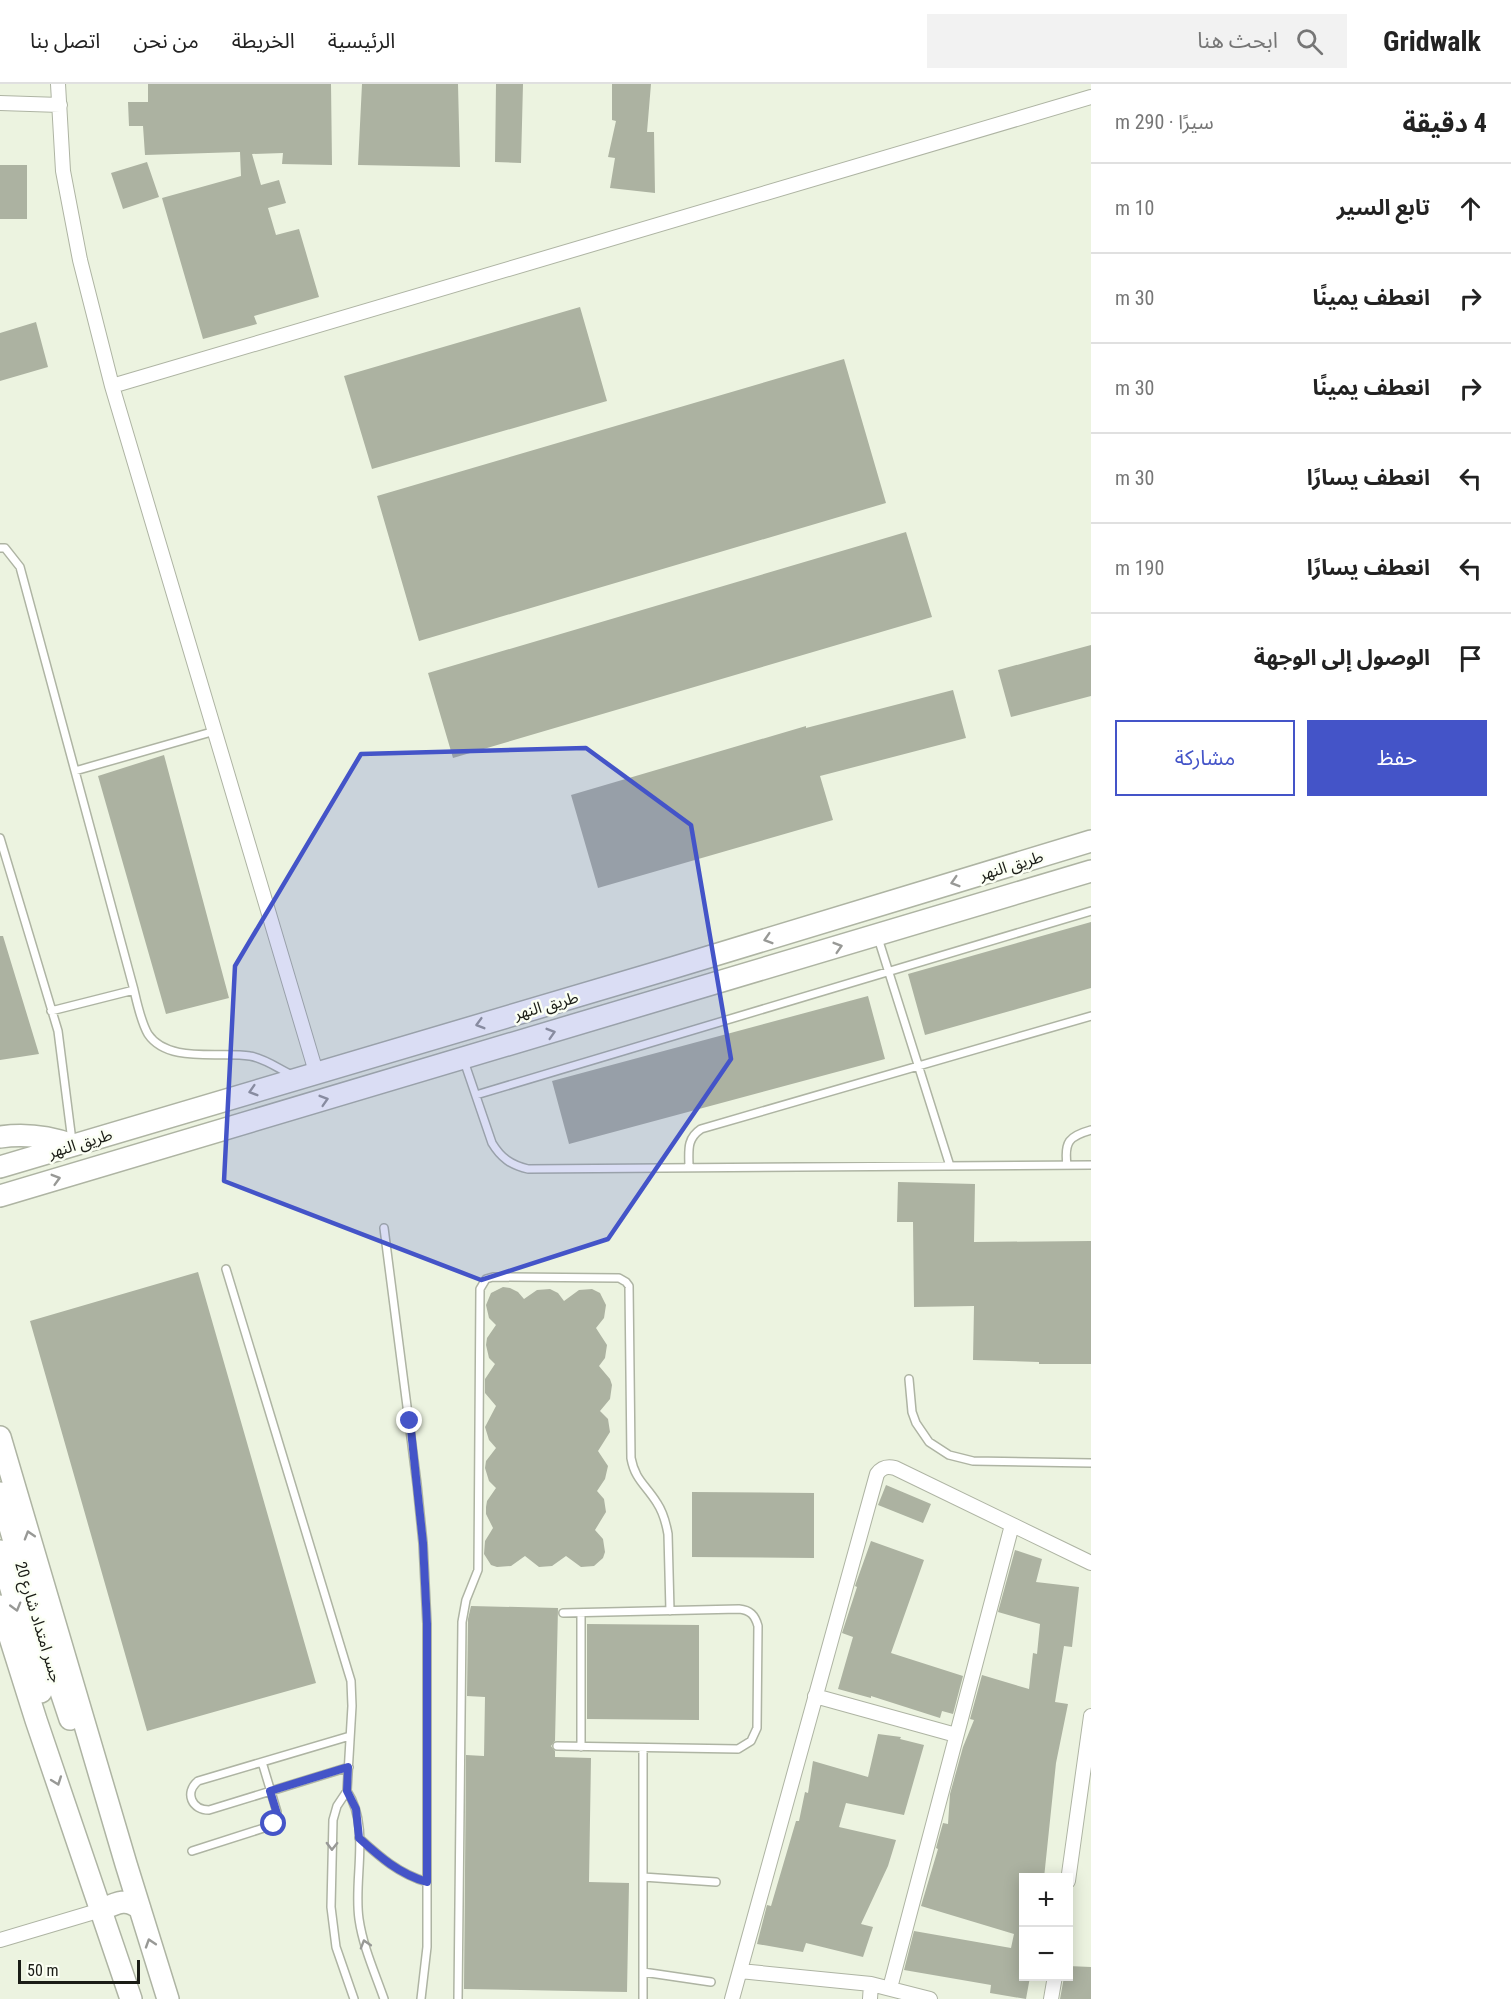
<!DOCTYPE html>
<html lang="ar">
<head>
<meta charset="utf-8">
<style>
  body { margin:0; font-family:"Roboto Condensed","Noto Sans Arabic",sans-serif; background:#f2f2f2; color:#222; direction:rtl }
  .controls { position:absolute; right:18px; bottom:18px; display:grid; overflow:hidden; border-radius:0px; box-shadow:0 3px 15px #0003 }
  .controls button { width:54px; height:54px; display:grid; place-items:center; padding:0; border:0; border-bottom:2px solid #e0e0e0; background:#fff; color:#222; font:30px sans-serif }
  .scale { position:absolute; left:18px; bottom:15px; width:122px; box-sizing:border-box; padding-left:6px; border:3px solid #1a1c16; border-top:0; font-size:16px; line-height:21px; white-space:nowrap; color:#1a1c16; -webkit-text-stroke:4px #fbfff4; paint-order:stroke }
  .stop { position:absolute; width:18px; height:18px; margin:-14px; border:4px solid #4454c8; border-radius:50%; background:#fff }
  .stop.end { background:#4454c8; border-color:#fff; box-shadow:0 2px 6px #0008 }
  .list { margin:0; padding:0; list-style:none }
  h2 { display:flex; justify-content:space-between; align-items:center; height:78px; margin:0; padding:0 24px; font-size:26px }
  h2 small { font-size:20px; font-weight:400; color:#767676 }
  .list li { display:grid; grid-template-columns:39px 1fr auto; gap:18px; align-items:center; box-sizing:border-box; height:90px; padding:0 24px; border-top:2px solid #e0e0e0 }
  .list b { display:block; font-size:22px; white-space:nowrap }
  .list em { font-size:20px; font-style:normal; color:#767676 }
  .actions { display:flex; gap:12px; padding:18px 24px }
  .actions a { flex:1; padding:14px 0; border:2px solid #4454c8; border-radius:0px; text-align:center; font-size:21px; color:#4454c8 }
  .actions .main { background:#4454c8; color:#fff }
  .icon { flex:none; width:33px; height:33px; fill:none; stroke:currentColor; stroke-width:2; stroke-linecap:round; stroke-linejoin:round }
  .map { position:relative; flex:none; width:1091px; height:1915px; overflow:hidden; direction:ltr }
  header { display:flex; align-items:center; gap:36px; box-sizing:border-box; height:84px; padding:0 30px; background:#fff; border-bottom:2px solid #e0e0e0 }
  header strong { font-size:28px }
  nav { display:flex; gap:33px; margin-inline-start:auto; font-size:21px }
  .search { width:420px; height:54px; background:#f2f2f2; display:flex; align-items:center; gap:15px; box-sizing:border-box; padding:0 21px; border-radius:0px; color:#767676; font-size:22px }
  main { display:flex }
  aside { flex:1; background:#fff }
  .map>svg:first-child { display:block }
  .building { fill:#acb2a1 }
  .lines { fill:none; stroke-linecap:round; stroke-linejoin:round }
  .lane-casing { stroke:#aeb4a3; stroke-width:10 }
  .street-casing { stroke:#aeb4a3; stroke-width:16 }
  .primary-casing { stroke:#aeb4a3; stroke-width:24 }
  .lane { stroke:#fff; stroke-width:7 }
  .street { stroke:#fff; stroke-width:14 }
  .primary { stroke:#fff; stroke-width:21 }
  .oneway { stroke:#989996 }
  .route { stroke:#4454c8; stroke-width:8 }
  .marked { fill:#4454c8; fill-opacity:0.2; stroke:#4454c8; stroke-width:4.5; stroke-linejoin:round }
  .labels { text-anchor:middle; stroke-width:5; stroke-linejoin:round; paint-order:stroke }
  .street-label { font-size:16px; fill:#1a1c16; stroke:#fbfff4 }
</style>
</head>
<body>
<header>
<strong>Gridwalk</strong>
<div class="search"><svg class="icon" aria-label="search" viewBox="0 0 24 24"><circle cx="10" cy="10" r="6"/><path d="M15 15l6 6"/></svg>ابحث هنا</div>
<nav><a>الرئيسية</a><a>الخريطة</a><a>من نحن</a><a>اتصل بنا</a></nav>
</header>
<main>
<aside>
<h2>4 دقيقة<small>سيرًا · 290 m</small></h2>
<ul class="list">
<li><svg class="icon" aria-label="ahead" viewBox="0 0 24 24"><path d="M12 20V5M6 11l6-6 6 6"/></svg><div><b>تابع السير</b></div><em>10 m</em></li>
<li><svg class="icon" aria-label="right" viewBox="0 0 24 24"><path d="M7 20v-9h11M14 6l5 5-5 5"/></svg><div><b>انعطف يمينًا</b></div><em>30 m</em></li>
<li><svg class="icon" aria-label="right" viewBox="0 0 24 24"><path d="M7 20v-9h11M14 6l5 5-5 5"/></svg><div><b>انعطف يمينًا</b></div><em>30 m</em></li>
<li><svg class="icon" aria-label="left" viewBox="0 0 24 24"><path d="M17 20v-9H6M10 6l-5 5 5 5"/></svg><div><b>انعطف يسارًا</b></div><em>30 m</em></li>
<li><svg class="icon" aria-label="left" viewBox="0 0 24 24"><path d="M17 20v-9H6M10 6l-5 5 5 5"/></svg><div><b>انعطف يسارًا</b></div><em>190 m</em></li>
<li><svg class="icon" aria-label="arrive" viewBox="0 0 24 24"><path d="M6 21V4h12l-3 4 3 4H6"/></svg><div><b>الوصول إلى الوجهة</b></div></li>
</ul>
<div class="actions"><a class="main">حفظ</a><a>مشاركة</a></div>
</aside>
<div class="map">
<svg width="1091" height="1915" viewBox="0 0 1091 1915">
  <rect width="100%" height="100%" fill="#ecf3e0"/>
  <path class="building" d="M148,0H331L332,81L282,80L283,69L252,70L261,101L279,96L286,119L268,124L276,151L299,145L319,213L254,232L257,240L203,255L162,114L241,92L240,68L145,71L143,42H129L128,18H148Z
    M362,0H458L460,83L358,81Z
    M496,0H523L521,79L495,78Z
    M612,0H651L647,48H654L655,109L610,104L615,74L608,73L616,37L612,36Z
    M147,78L159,113L123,125L111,89Z
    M0,81H27V135H0Z
    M580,223L607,317L372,385L344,292Z
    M36,238L48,283L0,297V249Z
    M844,275L886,419L419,557L377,412Z
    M906,448L932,533L453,674L428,589Z
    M1091,561V612L1011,633L998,586Z
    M953,606L966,654L820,692L833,736L598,804L571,711L806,642V644Z
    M164,671L229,914L166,930L98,692Z
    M1091,838V904L925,951L908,890Z
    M0,852H3L39,970L0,976Z
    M868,912L885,975L569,1060L552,997Z
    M898,1098L975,1100L974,1158L1091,1157V1280H1039V1278L973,1276L974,1222L914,1223L913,1138H897Z
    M198,1188L316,1599L147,1647L30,1237Z
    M503,1203L510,1204L518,1208L524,1215L537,1206L550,1205L558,1209L564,1217L579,1206L592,1205L600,1209L606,1221L604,1234L596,1244L607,1261L605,1274L599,1282L610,1295L612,1301L610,1315L600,1327L608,1335L610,1348L598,1367L608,1382L605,1395L597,1407L604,1415L606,1428L595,1446L603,1455L605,1468L603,1474L594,1482L581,1483L566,1472L552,1482L539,1483L525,1472L511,1482L497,1483L491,1481L484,1470L485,1457L493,1444L486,1430V1423L487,1417L496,1404L489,1397L485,1384L486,1377L496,1364L489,1356L485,1343L496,1322L485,1309V1295L495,1280L489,1274L486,1261L487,1254L496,1241L489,1234L486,1221L491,1209Z
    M886,1401L931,1420L923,1439L878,1421Z
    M692,1408L814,1409V1474L692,1473Z
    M871,1457L924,1476L891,1569L963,1592L953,1630L942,1627L940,1634L871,1612V1614L838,1605L853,1553L842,1549L857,1503L855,1502L856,1499Z
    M1015,1466L1042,1475L1036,1498L1079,1503L1072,1563L1064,1562L1055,1618L1068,1620L1056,1679L1044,1794H1023V1893H1030L1026,1915L990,1909L991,1901L904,1886L914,1847L1011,1864L1014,1850L921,1822L938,1765L936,1764L943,1739L948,1740L950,1710L963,1663L974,1636L970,1635L982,1591L1029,1605L1033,1569L1037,1570L1040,1540L998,1528Z
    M471,1522L558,1524L555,1657L551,1662L555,1667V1673L591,1674L589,1798L629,1799L627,1908L464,1905L466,1671L484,1672L485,1613L467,1612L468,1535Z
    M587,1540L699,1541V1636L587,1635Z
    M878,1650L901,1653L900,1655L924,1661L904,1731L846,1719L839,1743L896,1756L888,1782L861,1840L873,1843L863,1873L806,1859L803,1868L757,1860L767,1821L771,1822L796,1737H799L805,1708L808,1709L813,1677L868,1693Z
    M1068,1882L1091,1883V1915H1060L1064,1893H1068Z"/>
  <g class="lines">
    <defs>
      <path id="lane" d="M0,464H5L20,483L134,906C137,919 141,938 148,950C168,980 220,967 250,972C264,974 279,985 292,991
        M75,687L215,647
        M0,754L58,947L72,1057
        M878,854L950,1082
        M51,927L134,906
        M464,977L492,1059C501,1074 511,1081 528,1085L1091,1081
        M476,1011L1091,827
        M1067,1081C1064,1058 1069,1052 1091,1046
        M689,1084C689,1067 686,1055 701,1045L1091,932
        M384,1144L417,1400L423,1459L427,1540V1863L421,1915
        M226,1185L351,1597L352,1622L347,1707C371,1743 353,1795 359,1835C363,1863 375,1889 384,1915
        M909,1295L912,1328L916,1339L929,1358L949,1371L973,1377L1091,1379
        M581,1529V1663
        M557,1662L738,1665L751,1657L757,1644L758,1542C755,1531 750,1526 739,1525L563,1529
        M643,1664V1915
        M349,1683L209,1726C192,1726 184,1709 198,1697L350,1652
        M347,1707L337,1722L333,1736L331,1823L336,1863L354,1915
        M359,1754C380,1773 399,1790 427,1798
        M192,1767L270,1742L277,1737V1728L262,1678
        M643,1793L716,1798
        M643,1888L711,1898
        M458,1915L462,1538L466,1516L478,1486L480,1205L486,1195L493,1193L619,1194L626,1198L629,1202L631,1374C635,1396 646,1401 657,1419C663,1428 666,1439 668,1450L670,1527"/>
      <path id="street" d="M58,0L63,87L80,176L112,302L316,988
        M0,19L60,21
        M112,302L1091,13
        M815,1612L956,1651
        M1068,1797L1091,1632
        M0,1856L101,1826
        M740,1887L871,1900L930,1915
        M890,1904L1012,1441
        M732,1915L877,1390C882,1383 887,1382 895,1384L1091,1479
        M870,1915L871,1900
        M1051,1915L1055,1892"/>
      <path id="primary" d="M0,1053C26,1049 48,1052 73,1061
        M0,1083L672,884L1091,757
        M0,1112L1091,787
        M0,1353L126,1780L168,1915
        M0,1409L36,1533L70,1635
        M0,1467L41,1608
        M0,1522L36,1636L131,1915
        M101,1826C116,1819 127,1813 140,1825"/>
    </defs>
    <use href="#lane" class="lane-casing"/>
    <use href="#street" class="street-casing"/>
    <use href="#primary" class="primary-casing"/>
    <use href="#lane" class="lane"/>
    <use href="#street" class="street"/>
    <use href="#primary" class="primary"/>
  </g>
  <defs><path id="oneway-chevron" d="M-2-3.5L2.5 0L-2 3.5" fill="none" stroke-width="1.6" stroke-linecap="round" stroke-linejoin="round" transform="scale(1.5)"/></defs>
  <g class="oneway">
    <use href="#oneway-chevron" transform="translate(955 798) rotate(163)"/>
    <use href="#oneway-chevron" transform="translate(768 855) rotate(163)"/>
    <use href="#oneway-chevron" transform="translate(838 863) rotate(-17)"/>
    <use href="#oneway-chevron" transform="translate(480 940) rotate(164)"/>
    <use href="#oneway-chevron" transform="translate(551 949) rotate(-17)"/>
    <use href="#oneway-chevron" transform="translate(253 1007) rotate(163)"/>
    <use href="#oneway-chevron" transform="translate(324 1016) rotate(-17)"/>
    <use href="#oneway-chevron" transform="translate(56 1095) rotate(-16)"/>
    <use href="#oneway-chevron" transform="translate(29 1451) rotate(-107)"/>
    <use href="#oneway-chevron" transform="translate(16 1523) rotate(74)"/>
    <use href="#oneway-chevron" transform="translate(57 1697) rotate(70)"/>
    <use href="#oneway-chevron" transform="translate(332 1762) rotate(91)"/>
    <use href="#oneway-chevron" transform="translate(150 1859) rotate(-108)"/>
    <use href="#oneway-chevron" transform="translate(365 1860) rotate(-107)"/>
  </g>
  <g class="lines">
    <path class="route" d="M274,1740L278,1733L270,1707L348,1683L347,1707L356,1725L359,1754C380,1773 399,1790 427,1798V1540L423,1459L410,1337"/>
  </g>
  <path class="marked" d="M586,664L691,741L731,975L608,1155L481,1196L224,1097L235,882L361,670Z"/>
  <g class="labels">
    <g class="street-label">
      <text transform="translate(1011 781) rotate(-17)" y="6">طريق النهر</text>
      <text transform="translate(546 921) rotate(-16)" y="6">طريق النهر</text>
      <text transform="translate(80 1059) rotate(-17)" y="6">طريق النهر</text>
      <text transform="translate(39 1538) rotate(73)" y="6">جسر امتداد شارع 20</text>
    </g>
  </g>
</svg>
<div class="controls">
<button>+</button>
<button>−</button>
</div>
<div class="scale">50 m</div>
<div class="stop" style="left:274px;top:1740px"></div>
<div class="stop end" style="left:410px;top:1337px"></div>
</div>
</main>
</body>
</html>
